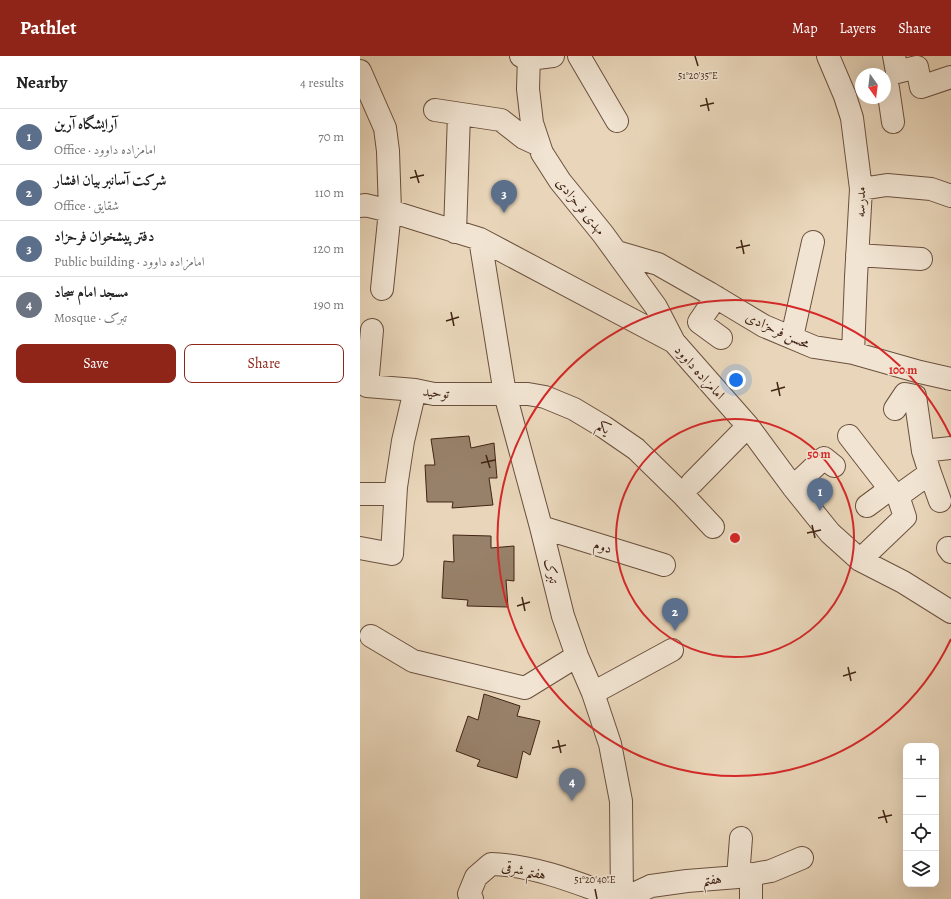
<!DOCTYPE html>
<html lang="en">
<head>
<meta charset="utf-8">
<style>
  body { margin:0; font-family:Alegreya,Amiri,serif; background:#f2f2f2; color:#222 }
  .controls { position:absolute; right:12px; bottom:12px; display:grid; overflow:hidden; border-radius:8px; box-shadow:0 4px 16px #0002 }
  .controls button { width:36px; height:36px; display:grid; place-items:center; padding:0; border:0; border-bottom:1px solid #e0e0e0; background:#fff; color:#222; font:20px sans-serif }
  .compass { position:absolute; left:495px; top:12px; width:36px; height:36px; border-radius:50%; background:#fff; box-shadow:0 4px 16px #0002; rotate:166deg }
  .you { position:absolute; left:376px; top:324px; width:14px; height:14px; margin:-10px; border:3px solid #fff; border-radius:50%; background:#1a73e8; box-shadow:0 0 0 6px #1a73e833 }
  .badge { display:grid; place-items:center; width:26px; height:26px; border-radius:50%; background:#8f2418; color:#fff; font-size:13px; font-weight:700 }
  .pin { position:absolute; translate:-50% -33px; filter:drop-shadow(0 1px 2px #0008) }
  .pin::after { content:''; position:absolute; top:21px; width:14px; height:12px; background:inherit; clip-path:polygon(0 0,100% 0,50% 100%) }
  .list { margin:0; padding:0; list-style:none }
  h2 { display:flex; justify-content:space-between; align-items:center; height:52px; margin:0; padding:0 16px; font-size:17px }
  h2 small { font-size:13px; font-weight:400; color:#767676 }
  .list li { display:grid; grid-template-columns:26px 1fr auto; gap:12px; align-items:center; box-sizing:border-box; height:56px; padding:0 16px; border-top:1px solid #e0e0e0 }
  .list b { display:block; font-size:15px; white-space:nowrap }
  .list p { margin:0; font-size:13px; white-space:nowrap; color:#767676 }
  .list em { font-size:13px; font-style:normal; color:#767676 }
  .actions { display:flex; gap:8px; padding:12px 16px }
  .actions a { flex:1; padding:9px 0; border:1px solid #8f2418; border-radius:8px; text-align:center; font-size:14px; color:#8f2418 }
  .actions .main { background:#8f2418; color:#fff }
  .icon { flex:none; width:22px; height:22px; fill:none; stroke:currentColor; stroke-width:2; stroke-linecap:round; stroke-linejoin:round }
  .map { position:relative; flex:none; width:591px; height:843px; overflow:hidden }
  header { display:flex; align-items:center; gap:24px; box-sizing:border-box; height:56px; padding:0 20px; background:#8f2418; color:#fff }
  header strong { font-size:19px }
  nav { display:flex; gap:22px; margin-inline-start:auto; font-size:14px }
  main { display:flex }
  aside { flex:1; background:#fff }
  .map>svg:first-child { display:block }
  .building { fill:#98816a; stroke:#412414 }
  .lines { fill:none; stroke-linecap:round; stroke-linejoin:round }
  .minor-casing { stroke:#6b503e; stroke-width:24 }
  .minor { stroke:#f1e4d2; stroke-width:22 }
  .ticks { fill:none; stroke:#412414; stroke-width:1.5 }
  .ring { fill:none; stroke:#d62828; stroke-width:2 }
  .labels { text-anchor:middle; stroke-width:3; stroke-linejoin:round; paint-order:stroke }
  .street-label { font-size:14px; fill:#412414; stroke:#f1e4d2 }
  .ticks-label { font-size:10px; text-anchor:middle; fill:#412414; stroke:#f1e4d2; stroke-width:3; stroke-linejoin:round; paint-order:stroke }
  .centre { fill:#d62828; stroke:#f1e4d2; stroke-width:2 }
  .ring-label { font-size:12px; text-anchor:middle; font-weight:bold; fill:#d62828; stroke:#f1e4d2; stroke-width:3; stroke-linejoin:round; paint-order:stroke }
</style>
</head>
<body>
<header>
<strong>Pathlet</strong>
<nav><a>Map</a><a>Layers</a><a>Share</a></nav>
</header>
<main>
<aside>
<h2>Nearby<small>4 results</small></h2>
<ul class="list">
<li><span class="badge" style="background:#5c6f8a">1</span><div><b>آرایشگاه آرین</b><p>Office · امامزاده داوود</p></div><em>70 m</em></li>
<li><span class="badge" style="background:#5c6f8a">2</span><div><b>شرکت آسانبر بیان افشار</b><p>Office · شقایق</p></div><em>110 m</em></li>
<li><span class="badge" style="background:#5c6f8a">3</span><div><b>دفتر پیشخوان فرحزاد</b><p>Public building · امامزاده داوود</p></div><em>120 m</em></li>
<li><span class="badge" style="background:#6b7280">4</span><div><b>مسجد امام سجاد</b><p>Mosque · تبرک</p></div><em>190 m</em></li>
</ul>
<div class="actions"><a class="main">Save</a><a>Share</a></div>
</aside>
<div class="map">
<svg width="591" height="843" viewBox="0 0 591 843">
  <rect width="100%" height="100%" fill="#e9d6ba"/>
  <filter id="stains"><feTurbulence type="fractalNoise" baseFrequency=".005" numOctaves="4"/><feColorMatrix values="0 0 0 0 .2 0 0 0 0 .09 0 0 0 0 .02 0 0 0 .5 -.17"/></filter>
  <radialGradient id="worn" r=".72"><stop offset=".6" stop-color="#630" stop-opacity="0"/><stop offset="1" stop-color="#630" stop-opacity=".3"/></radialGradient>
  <path class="building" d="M109,380L111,392L134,387L137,422H129L133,449L92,452L93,446H67L65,409H75L71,383Z
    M93,479L131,480V492L154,490V525L146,524L148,551L107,550L108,544L82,542L84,505L94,506Z
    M124,638L160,650L157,660L180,665L170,699L163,695L157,722L117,710L120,704L96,695L108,660L118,664Z"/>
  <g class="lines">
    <defs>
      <path id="minor" d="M161,0L169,3L193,0
        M169,0L168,33L172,67L182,97L200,125L243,178L296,251L314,286
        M219,0L257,65
        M468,0L485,40L492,62L501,133L496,221L493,297
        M534,0L537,16L557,11L561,31L591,21
        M0,15L25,72L28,95L30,155L22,233
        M525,33L528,32L533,66
        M75,54L141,64L164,82L179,89
        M501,133L527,129L571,133L591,140
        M0,150L5,149L30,155L120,183L314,286L388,370L433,431L470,477L500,504L543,526L591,556
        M95,176L99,58
        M120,183L145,338L181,471L203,560L217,600L233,637L250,688L261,745L262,843
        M257,196L298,208L349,237L404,270L454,291L493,297L560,316L591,323
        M497,199L561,203
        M356,241L339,266L361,282
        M12,274L7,330L55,334L74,338H168L185,341L214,353L244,371L276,393L324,440L353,471
        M432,281L453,186
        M489,380L530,433
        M563,395L591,392
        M570,417L580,445
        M332,427L388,370
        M433,431L464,402L474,410
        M0,438H35
        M507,450L530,433L538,440L570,417L563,395L555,340L545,338L535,353
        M181,471L304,509
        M0,492L32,498L36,431L43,385L55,334
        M588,492L591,496
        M500,504L545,461L538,440
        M11,580L53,605L165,632L217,600
        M233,637L312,594
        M391,818V843
        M378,821L381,782
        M112,843L109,838L116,821L131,808C175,809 220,828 261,843
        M263,843L291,830L327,825L378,821L411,815L442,802"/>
    </defs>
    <use href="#minor" class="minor-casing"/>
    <use href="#minor" class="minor"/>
  </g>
  <path class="ticks" d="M335,0L338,10M346,42L349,55M340,50L354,47M55,114L59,127M50,122L64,119M381,184L384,198M376,192L390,189M91,256L94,270M86,265L99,261M417,326L420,340M411,335L425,331M126,399L130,412M121,407L135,404M452,469L455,482M447,477L461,474M162,541L165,555M157,550L170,546M488,611L491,625M483,620L496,616M198,684L201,697M192,692L206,689M523,754L527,767M518,762L532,759M235,833L237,843"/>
  <g class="ring">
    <circle cx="375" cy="482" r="119"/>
    <path d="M591 583A238 238 0 1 1 591 381"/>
  </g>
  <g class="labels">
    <g class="street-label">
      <text transform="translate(500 146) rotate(-89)" y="5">مدرسه</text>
      <text transform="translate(221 150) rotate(51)" y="5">مهدی فرحزادی</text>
      <text transform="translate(418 274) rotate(25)" y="5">محسن فرحزادی</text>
      <text transform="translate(340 316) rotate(48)" y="5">امامزاده داوود</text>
      <text transform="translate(76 336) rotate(5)" y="5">توحید</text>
      <text transform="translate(244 371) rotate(33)" y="5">یکم</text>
      <text transform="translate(243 490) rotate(17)" y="5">دوم</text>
      <text transform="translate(192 515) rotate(76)" y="5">تبرک</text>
      <text transform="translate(164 814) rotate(12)" y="5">هفتم شرقی</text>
      <text transform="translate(352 823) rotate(-5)" y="5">هفتم</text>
    </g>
  </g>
  <g class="ticks-label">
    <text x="338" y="23">51°20'35"E</text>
    <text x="235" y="827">51°20'40"E</text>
  </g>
  <circle cx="375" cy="482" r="6" class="centre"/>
  <g class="ring-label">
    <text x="543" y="318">100 m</text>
    <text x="459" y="402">50 m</text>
  </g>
  <rect width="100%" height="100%" filter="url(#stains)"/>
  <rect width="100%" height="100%" fill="url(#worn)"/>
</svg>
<div class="controls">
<button>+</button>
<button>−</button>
<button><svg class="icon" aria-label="locate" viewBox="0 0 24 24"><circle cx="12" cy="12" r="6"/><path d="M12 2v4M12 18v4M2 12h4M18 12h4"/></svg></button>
<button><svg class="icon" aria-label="layers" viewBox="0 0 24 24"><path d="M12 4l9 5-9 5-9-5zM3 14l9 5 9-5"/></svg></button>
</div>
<svg class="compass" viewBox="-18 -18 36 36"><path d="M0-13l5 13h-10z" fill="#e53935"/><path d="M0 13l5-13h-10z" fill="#767676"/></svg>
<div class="you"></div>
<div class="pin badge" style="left:460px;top:455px;background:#5c6f8a">1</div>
<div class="pin badge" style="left:315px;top:575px;background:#5c6f8a">2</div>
<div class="pin badge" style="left:144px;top:157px;background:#5c6f8a">3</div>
<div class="pin badge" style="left:212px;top:745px;background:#6b7280">4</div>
</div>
</main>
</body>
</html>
